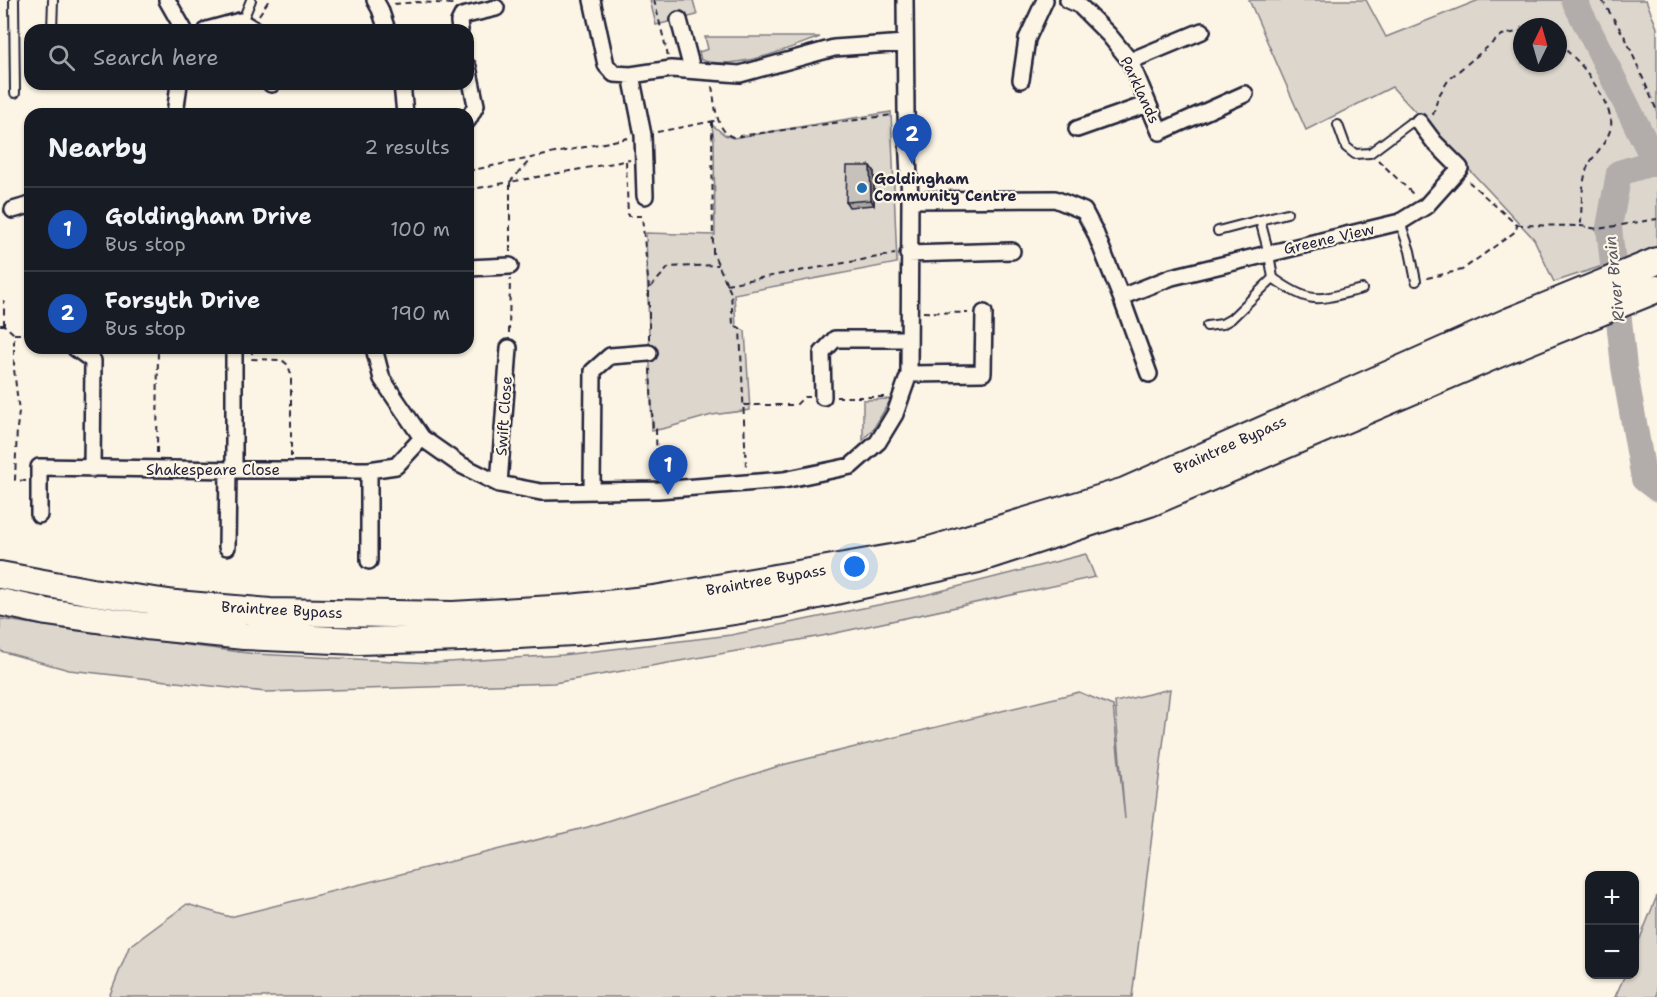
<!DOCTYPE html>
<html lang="en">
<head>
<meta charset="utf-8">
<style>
  body { margin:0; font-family:"Shantell Sans",sans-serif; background:#242831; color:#f1f3f6 }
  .controls { position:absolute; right:18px; bottom:18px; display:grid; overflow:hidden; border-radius:12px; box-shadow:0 2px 4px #0004 }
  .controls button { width:54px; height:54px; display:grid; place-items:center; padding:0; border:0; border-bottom:2px solid #363941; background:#171b24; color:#f1f3f6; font:30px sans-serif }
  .compass { position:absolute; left:1513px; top:18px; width:54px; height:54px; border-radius:50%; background:#171b24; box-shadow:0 2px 4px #0004; rotate:5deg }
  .you { position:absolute; left:855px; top:567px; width:21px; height:21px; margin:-15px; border:4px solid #fff; border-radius:50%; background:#1a73e8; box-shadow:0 0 0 9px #1a73e833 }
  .badge { display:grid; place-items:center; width:39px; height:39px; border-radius:50%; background:#1f6fb2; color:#fff; font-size:20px; font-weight:700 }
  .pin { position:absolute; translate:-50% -50px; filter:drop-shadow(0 2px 3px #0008) }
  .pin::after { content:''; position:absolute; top:32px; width:21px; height:18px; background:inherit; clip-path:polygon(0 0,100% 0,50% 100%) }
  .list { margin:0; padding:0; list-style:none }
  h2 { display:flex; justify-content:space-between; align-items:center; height:78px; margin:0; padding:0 24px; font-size:26px }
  h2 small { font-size:20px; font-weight:400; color:#9ea1a6 }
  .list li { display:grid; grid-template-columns:39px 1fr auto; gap:18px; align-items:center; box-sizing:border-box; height:84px; padding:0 24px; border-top:2px solid #363941 }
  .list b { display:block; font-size:22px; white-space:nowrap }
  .list p { margin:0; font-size:20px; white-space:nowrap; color:#9ea1a6 }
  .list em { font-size:20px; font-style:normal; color:#9ea1a6 }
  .icon { flex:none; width:33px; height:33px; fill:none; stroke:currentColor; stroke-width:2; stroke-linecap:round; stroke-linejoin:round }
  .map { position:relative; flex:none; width:1657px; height:997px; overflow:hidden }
  .search { position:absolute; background:#171b24; box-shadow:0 2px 4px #0004; left:24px; top:24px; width:450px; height:66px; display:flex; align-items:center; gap:15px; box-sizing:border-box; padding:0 21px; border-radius:18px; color:#9ea1a6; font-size:22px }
  .panel { position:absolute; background:#171b24; box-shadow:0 2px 4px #0004; left:24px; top:108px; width:450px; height:246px; border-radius:18px }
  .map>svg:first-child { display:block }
  .green { fill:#dcd6cc; stroke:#7f7c84; stroke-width:1.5; fill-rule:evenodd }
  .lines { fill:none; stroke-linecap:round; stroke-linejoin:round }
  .river { stroke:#b2adab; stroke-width:26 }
  .service-casing { stroke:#22223b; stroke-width:12 }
  .minor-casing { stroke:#22223b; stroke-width:20 }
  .trunk-casing { stroke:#22223b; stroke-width:30 }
  .path { stroke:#22223b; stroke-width:2; stroke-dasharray:6 4.5; stroke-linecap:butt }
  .service { stroke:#fcf5e5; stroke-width:8 }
  .minor { stroke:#fcf5e5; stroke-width:15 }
  .trunk { stroke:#fcf5e5; stroke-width:26 }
  .wall { fill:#aaa6a1; stroke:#22223b; stroke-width:1.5 }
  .shaded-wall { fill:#8b8783; stroke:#22223b; stroke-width:1.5 }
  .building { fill:#c6c1bb; stroke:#22223b; stroke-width:1.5 }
  .poi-dot { fill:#1f6fb2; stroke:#fcf5e5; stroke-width:2 }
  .labels { text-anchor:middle; stroke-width:4.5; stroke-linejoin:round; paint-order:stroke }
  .street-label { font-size:15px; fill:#22223b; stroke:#fcf5e5 }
  .poi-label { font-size:15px; font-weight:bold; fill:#22223b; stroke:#fcf5e5; text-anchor:start }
  .water-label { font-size:16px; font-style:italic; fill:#545362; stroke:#fcf5e5 }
</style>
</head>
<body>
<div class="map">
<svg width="1657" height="997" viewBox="0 0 1657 997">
  <rect width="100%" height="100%" fill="#fcf5e5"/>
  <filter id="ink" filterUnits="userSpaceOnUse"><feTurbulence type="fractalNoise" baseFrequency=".0167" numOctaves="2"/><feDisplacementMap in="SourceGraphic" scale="12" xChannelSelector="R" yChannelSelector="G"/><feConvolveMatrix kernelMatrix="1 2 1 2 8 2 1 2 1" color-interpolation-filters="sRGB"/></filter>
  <g filter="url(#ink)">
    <path class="green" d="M650,0H693L697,15L656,25Z
      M1249,0H1366L1386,37L1479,0H1646L1657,28V248L1554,282L1534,239L1392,87L1306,130ZM1522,27H1558V63H1522Z
      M705,37H820C786,49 737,71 701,60L699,52L708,49Z
      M891,112L897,263L734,294L736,326L745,331L750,410L712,415L666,428L652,431L646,233L715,235L714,141L712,125L725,135L733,138Z
      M891,399L874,428L863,440V400Z
      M1086,554L1095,577L822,636L554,683L266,692L69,670L0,651V619L80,631L256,654L433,663L562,655L731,635L917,597Z
      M1170,689L1132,997H109L129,947L187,904L230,917L588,827L782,765L1079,692L1113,706L1125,819L1115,702Z
      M1657,896V997H1615L1625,975L1634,974L1635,951Z"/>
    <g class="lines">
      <path class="river" d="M1574,0L1655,162L1619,173L1609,227L1624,367L1644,479L1657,489"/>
      <defs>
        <path id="service" d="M14,0L15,93
          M242,22L251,0
          M52,30L53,0
          M1338,125L1346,147L1355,154L1370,153L1410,123L1419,122
          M1260,220L1287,213
          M1400,222L1410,251L1416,281
          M1218,231L1260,220L1269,254L1273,278C1312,306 1318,300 1362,289
          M1207,326L1222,324L1231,319L1273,278"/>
        <path id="minor" d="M167,0L184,30
          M375,0L380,9L387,30
          M592,0L606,65L614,74L631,75L671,69L740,74L834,48L905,43
          M1068,0L1079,5L1109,35L1130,61L1160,132L1245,94
          M679,20L692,69
          M207,30L240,21L255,30
          M460,30L459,22L462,16L496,8
          M1130,61L1202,31
          M468,67L476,105L468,120
          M631,75L643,135L645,196
          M1021,80L1027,39L1045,0
          M271,84H272
          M402,84L405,114
          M175,114L179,84
          M1077,129L1148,104
          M910,200L1055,199L1084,211L1095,232L1121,297L1149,374
          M13,210L30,205
          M908,254L1012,251
          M468,268L510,266
          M1121,297L1172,277L1400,222L1426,206L1460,168L1434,142L1419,122
          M75,348L93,361L92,469
          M234,348V470
          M374,348L382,379L422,438L459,464L499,484L541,492L658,490L784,480L851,466L878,442L895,414L909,374L910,200L906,113L905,0
          M909,374L983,373L984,313
          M823,397L822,353L835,339H908
          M499,484L509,348
          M592,491L593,371L610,356L649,353
          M39,515V467L234,470H369L396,466L422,438
          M227,547L228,470
          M369,561V470"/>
        <path id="trunk" d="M0,575L92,592L176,604L270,612L453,615L570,608L654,599L920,553L1125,491L1510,321L1657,261
          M0,602L47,612L146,626L244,636L358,641L462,638L573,632L671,621L777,604L978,559L1150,503L1517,346L1657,289"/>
      </defs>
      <use href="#service" class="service-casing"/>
      <use href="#minor" class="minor-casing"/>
      <use href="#trunk" class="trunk-casing"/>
      <path class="path" d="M654,0L668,56
        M1602,0L1626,39L1657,111
        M394,4L418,2L454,4
        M259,15L269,0
        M1558,43C1566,50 1574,57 1581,65C1591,77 1614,112 1611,126C1609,141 1594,154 1588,166C1582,178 1581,211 1581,226
        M712,86C715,102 715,131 733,137L892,115
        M1433,115L1438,97L1449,79L1502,35L1522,31
        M712,122L713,253L731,293L733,324L740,328L746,467
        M657,132L719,120
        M1378,160L1415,196
        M626,161L628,216H642L649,289
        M468,171L628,138
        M468,190L510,182L530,160
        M1517,225L1581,226L1598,229L1657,219
        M510,252V182L630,160
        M1427,278L1462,270L1516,231L1517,225L1469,182
        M726,284L895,254
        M923,312L968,313
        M0,325H4L14,334
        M4,325V300
        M509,333L510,279
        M649,339V289L669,267L718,265
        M252,348V359L282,360L288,365L291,374V457
        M650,369L653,429H656L657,477
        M836,397H884
        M744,405H796L804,397H809
        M157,453L158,348
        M26,481L15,480L17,428L19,412L14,369V334H30"/>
      <use href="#service" class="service"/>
      <use href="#minor" class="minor"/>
      <use href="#trunk" class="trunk"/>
    </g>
    <path class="wall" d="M874,171V205L849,207L846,202Z"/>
    <path class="shaded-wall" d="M870,166L874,171V205L871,200Z"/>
    <path class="building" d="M847,166H870L871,200L846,202Z"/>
  </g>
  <circle class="poi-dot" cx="862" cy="188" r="6"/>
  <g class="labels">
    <g class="street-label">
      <text transform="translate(1140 90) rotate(65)" y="5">Parklands</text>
      <text transform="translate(1329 239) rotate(-13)" y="5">Greene View</text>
      <text transform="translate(504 416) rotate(-86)" y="5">Swift Close</text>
      <text transform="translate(1230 445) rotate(-24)" y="5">Braintree Bypass</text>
      <text x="213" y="475">Shakespeare Close</text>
      <text transform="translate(766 580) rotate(-10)" y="5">Braintree Bypass</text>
      <text transform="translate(282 610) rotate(3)" y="5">Braintree Bypass</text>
    </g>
    <g class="poi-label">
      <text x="874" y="184">Goldingham<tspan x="874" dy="17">Community Centre</tspan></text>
    </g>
    <g class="water-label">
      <text transform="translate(1614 279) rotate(-96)" y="6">River Brain</text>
    </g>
  </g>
</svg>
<div class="controls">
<button>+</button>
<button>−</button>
</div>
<svg class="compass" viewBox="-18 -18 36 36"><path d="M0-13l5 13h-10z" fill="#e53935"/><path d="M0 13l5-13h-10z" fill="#9ea1a6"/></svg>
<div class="you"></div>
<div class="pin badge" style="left:668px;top:495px;background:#1a4fb4">1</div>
<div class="pin badge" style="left:912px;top:164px;background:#1a4fb4">2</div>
<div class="search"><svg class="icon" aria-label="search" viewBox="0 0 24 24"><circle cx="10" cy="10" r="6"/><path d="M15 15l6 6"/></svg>Search here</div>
<section class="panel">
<h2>Nearby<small>2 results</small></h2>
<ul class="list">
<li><span class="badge" style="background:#1a4fb4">1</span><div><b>Goldingham Drive</b><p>Bus stop</p></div><em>100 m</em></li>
<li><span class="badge" style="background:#1a4fb4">2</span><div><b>Forsyth Drive</b><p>Bus stop</p></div><em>190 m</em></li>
</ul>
</section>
</div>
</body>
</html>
